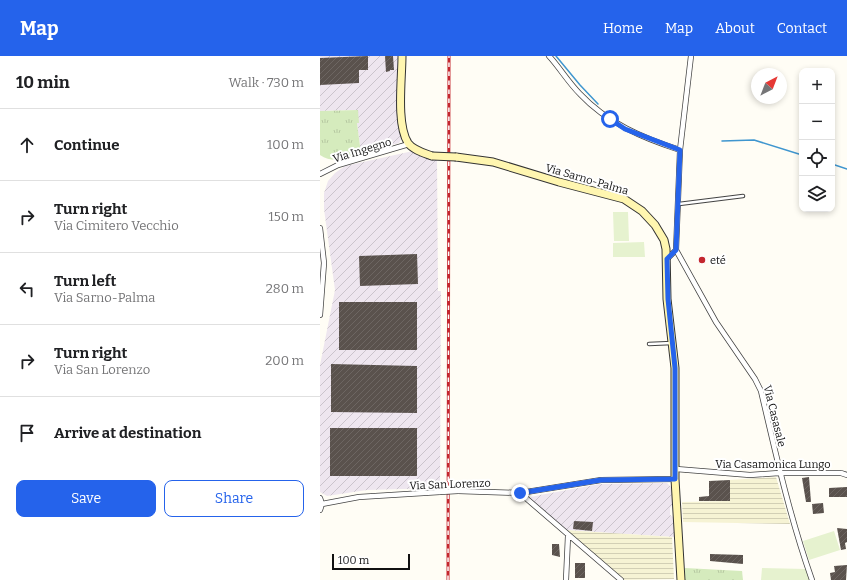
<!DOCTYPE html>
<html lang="en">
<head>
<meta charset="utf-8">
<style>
  body { margin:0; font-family:Bitter,serif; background:#f2f2f2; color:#202124 }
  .controls { position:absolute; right:12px; top:12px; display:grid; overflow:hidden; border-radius:8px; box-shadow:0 2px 6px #0003 }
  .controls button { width:36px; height:36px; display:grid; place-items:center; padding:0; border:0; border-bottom:1px solid #e0e0e0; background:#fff; color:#202124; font:20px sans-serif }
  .compass { position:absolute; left:431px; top:12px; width:36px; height:36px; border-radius:50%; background:#fff; box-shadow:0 2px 6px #0003; rotate:42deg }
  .scale { position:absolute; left:12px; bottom:10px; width:78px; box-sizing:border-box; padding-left:4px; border:2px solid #111; border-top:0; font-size:11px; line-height:14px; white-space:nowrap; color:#111; -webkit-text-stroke:3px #fff; paint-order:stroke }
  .stop { position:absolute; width:12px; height:12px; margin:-9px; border:3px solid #2563eb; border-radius:50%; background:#fff }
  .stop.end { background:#2563eb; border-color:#fff; box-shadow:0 1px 4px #0008 }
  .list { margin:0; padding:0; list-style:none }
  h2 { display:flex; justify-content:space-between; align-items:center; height:52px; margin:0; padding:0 16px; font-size:17px }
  h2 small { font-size:13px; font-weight:400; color:#757577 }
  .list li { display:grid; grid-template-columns:26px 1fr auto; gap:12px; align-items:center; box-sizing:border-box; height:72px; padding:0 16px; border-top:1px solid #e0e0e0 }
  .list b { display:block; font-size:15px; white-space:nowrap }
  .list p { margin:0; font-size:13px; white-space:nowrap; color:#757577 }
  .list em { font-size:13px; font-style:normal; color:#757577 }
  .actions { display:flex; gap:8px; padding:12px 16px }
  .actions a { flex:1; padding:9px 0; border:1px solid #2563eb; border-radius:8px; text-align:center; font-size:14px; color:#2563eb }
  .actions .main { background:#2563eb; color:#fff }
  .icon { flex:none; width:22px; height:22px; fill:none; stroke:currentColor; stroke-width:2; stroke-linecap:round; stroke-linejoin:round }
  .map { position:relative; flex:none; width:527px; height:524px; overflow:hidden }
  header { display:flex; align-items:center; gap:24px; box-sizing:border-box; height:56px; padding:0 20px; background:#2563eb; color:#fff }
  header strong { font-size:19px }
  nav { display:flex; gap:22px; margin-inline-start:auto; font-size:14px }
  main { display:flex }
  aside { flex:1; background:#fff }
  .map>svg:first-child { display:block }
  .industrial { fill:url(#industrial-furrows) }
  .farmland { fill:url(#farmland-rules) }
  .grass { fill:url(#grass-tufts) }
  .pitch { fill:#e6f2cf }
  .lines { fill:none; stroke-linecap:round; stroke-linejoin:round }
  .stream { stroke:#3f96cf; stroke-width:1.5 }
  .building { fill:url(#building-hatch) }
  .service-casing { stroke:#444; stroke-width:4.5 }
  .minor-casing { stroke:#444; stroke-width:6 }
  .secondary-casing { stroke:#333; stroke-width:9 }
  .service { stroke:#fff; stroke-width:2.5 }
  .minor { stroke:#fff; stroke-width:4.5 }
  .secondary { stroke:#fff6b0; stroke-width:7 }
  .rail-casing { stroke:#c4262e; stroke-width:3 }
  .rail { stroke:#fff; stroke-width:1.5; stroke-dasharray:4.5; stroke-linecap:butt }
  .minor-bridge-casing { stroke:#444; stroke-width:6; stroke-linecap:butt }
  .secondary-bridge-casing { stroke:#333; stroke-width:9; stroke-linecap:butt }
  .minor-bridge { stroke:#fff; stroke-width:4.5 }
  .secondary-bridge { stroke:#fff6b0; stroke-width:7 }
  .route { stroke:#2563eb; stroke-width:5 }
  .poi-dot { fill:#c4262e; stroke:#fff; stroke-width:1.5 }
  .labels { text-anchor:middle; stroke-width:4; stroke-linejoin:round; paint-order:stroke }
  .street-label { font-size:11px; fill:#111; stroke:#fff }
  .poi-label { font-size:11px; fill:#111; stroke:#fff; text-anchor:start }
</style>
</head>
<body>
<header>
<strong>Map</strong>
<nav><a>Home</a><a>Map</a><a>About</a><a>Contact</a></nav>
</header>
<main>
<aside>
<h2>10 min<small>Walk · 730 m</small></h2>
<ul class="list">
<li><svg class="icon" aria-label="ahead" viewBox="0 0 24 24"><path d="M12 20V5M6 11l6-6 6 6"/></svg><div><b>Continue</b></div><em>100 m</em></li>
<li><svg class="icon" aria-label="right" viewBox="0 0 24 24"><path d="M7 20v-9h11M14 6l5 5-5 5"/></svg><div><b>Turn right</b><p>Via Cimitero Vecchio</p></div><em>150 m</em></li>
<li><svg class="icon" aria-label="left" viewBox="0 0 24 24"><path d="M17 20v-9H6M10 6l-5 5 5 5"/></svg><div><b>Turn left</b><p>Via Sarno-Palma</p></div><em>280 m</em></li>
<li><svg class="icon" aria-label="right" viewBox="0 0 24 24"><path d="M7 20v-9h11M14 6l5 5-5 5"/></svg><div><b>Turn right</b><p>Via San Lorenzo</p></div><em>200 m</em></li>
<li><svg class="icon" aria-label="arrive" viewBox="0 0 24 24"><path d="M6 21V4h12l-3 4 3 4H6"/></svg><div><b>Arrive at destination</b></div></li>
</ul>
<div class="actions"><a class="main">Save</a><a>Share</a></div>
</aside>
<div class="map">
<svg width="527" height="524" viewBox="0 0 527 524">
  <defs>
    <pattern id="industrial-furrows" width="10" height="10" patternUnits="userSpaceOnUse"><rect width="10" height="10" fill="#eee6ef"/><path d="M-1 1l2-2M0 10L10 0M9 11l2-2" fill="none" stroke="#cbc4cc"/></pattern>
    <pattern id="farmland-rules" width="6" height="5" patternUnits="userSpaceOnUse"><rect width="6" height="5" fill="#f6f3d4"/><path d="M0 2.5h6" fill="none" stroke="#d2cfb5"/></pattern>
    <pattern id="grass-tufts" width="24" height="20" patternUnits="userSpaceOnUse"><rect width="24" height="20" fill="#d5ebbd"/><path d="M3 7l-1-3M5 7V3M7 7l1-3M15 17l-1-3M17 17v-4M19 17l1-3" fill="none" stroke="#b6c8a1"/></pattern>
    <pattern id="building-hatch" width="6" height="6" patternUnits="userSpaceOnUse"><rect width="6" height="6" fill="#5a524d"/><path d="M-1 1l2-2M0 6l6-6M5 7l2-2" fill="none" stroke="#6d6662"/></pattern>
  </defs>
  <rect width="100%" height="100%" fill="#fffdf5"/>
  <path class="industrial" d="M0,0H79V36L77,37L78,65L82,82L79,87L41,98L37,67V54L0,55Z
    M93,95L103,101L117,103L118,235H121L120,432L47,434L7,440L0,436V309L15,234L4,153V137L8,125L15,117L25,110Z
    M347,427L351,431L353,448L350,452V459L353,461L355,481L245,474L211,445V441L220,439L280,428Z"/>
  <path class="farmland" d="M456,421L470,468L363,466L362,446L410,445V424Z
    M245,474L352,481L354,523L304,524Z"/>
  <path class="grass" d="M38,54L39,67H37L41,98C28,102 13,108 0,99V55Z
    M365,512L422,515L423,524H365Z"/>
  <path class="pitch" d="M293,156H308L309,185H294Z
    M324,186L325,201H293V187Z
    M514,475L520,494L489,504L483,485Z
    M442,512L486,513L490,524H441Z"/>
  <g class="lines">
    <path class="stream" d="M236,0L260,29L278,48
      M402,85L434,84L482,99
      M512,108L527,113"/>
  </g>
  <path class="building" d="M48,0V14H39V27L0,29V2Z
    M65,0H73L74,14H70V15L66,16Z
    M97,198L98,228L40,230L39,200Z
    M19,246H97V294H19Z
    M11,308L97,310V357L11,356Z
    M10,372H97V420H10Z
    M489,421L491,446H486L482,422Z
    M410,424V445H379V441L389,440V425Z
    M527,431V441H509V432Z
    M503,447L504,457L493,458L492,448Z
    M254,465L273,466L272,475L253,473Z
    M517,472L527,473V486L525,487L526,493L521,494Z
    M232,488H239L240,501L232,499Z
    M390,498L423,499V508L390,505Z
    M255,507H265V522H255Z
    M527,509L526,524H511L510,517L515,516L514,510Z"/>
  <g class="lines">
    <defs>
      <path id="service" d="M359,148L423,140
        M329,288L352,287"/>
      <path id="minor" d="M229,0C240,12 248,26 260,38C287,67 323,82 360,94
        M371,0L360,94L356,194L396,266L435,323L441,335C456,399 470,462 492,524
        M0,118L18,109L89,88
        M0,172L4,207L0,259
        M347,203L356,194
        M356,413L430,419L459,417H521L527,419
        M138,435L200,437L281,424L355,423
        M200,437L301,524
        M0,442L2,448L0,454
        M2,448L39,441L120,436
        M246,524L248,480"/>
      <path id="secondary" d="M82,0C82,23 76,68 88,87C93,94 104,97 112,100
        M136,101L173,106L239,126L304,143L322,155L335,169L344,184L346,193L347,243L355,312V423L361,524"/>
    </defs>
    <use href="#service" class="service-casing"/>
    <use href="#minor" class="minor-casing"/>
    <use href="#secondary" class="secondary-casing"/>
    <use href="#service" class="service"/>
    <use href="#minor" class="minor"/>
    <use href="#secondary" class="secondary"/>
    <defs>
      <path id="rail" d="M128,524L129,0"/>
    </defs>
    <use href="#rail" class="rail-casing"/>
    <use href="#rail" class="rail"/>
    <defs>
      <path id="minor-bridge" d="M120,436L138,435"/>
      <path id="secondary-bridge" d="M112,100L136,101"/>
    </defs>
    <use href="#minor-bridge" class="minor-bridge-casing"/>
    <use href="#secondary-bridge" class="secondary-bridge-casing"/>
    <use href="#minor-bridge" class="minor-bridge"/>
    <use href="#secondary-bridge" class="secondary-bridge"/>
  </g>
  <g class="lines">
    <path class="route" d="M200,437L281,424L355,423V312L348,243L347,203L356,194L360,94L305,73L290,63"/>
  </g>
  <circle class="poi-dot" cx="382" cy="204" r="4"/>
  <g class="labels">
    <g class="street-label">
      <text transform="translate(42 94) rotate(-17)" y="4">Via Ingegno</text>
      <text transform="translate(267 123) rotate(16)" y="4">Via Sarno-Palma</text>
      <text transform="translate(455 360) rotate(76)" y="4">Via Casasale</text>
      <text x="453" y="412">Via Casamonica Lungo</text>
      <text transform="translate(130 428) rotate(-2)" y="4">Via San Lorenzo</text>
    </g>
    <g class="poi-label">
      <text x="390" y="208">eté</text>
    </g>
  </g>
</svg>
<div class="controls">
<button>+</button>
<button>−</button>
<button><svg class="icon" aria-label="locate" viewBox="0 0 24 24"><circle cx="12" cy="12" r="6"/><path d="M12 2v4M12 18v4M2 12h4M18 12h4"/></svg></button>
<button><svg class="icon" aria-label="layers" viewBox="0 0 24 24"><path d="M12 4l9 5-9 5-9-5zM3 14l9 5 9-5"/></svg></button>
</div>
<svg class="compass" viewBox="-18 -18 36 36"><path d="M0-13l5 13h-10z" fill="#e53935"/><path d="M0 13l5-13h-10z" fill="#757577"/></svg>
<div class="scale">100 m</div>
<div class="stop" style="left:290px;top:63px"></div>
<div class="stop end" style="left:200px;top:437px"></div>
</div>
</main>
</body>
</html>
